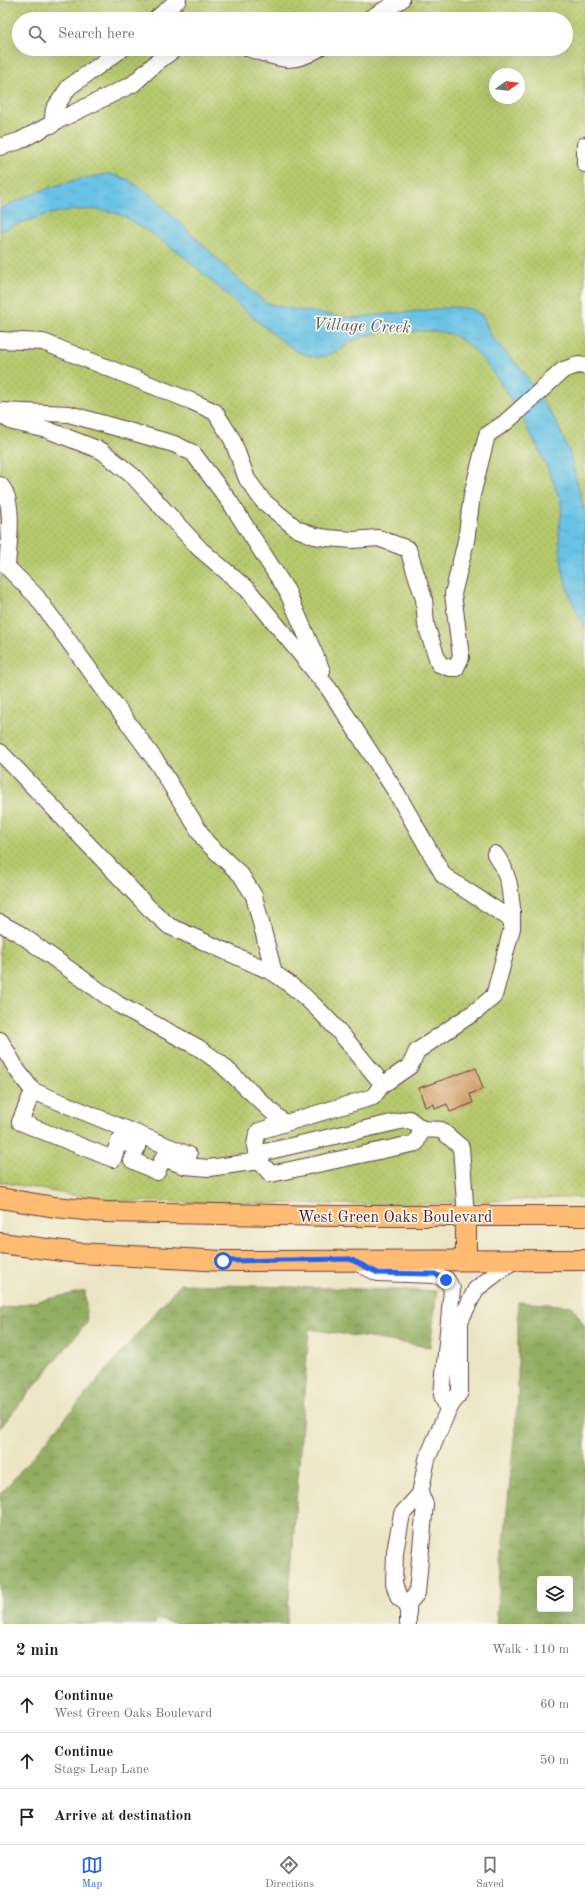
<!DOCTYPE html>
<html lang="en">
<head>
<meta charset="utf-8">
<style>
  body { margin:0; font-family:"Old Standard TT",serif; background:#f2f2f2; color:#202124 }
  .controls { position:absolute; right:12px; bottom:12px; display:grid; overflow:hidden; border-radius:4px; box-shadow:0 4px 16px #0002 }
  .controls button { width:36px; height:36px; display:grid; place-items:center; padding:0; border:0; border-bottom:1px solid #e0e0e0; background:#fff; color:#202124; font:20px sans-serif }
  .compass { position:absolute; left:489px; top:68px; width:36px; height:36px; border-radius:50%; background:#fff; box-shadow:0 4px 16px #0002; rotate:75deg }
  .stop { position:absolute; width:12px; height:12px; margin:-9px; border:3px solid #2563eb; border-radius:50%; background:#fff }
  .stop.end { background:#2563eb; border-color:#fff; box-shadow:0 1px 4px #0008 }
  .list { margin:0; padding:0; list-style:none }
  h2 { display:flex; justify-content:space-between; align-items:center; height:52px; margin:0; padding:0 16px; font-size:17px }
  h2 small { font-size:13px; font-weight:400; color:#757577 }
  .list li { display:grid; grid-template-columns:26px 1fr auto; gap:12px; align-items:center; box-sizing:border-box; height:56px; padding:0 16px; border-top:1px solid #e0e0e0 }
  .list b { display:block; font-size:15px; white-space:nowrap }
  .list p { margin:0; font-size:13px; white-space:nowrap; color:#757577 }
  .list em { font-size:13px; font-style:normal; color:#757577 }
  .icon { flex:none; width:22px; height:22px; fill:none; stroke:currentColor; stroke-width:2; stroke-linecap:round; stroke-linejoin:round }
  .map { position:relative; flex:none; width:585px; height:1624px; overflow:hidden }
  .search { position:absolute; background:#fff; box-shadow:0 4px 16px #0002; left:12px; right:12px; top:12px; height:44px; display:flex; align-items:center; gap:10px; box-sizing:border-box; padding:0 14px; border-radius:22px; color:#757577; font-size:15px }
  .sheet { height:220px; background:#fff }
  nav { display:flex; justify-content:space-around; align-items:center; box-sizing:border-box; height:56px; border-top:1px solid #e0e0e0; background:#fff; font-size:11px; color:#757577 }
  nav a { display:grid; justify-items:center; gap:2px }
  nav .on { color:#2563eb }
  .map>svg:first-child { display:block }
  .grass { fill:url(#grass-dots); stroke:#80744c; fill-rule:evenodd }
  .forest { fill:url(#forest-crowns); stroke:#6d6646; fill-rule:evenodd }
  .water { fill:url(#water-ripples); stroke:#597088 }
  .building { fill:url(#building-back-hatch) }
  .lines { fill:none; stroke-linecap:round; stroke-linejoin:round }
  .minor-casing { stroke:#623d42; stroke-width:18 }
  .major-casing { stroke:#623d42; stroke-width:22 }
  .minor { stroke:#fff; stroke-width:16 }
  .major { stroke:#ffbb71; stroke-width:20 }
  .route { stroke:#2563eb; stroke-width:5 }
  .labels { text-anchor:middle; stroke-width:3.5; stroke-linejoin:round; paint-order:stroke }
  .street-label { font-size:16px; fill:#4a1f2b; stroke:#fbf7ec }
  .water-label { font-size:17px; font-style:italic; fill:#54586c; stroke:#fbf7ec }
</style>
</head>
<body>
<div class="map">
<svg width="585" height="1624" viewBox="0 0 585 1624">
  <defs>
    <pattern id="grass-dots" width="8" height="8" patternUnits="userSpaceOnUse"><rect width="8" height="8" fill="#b6c96d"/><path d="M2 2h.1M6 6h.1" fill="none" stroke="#9eac5f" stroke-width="1.8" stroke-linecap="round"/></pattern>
    <pattern id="forest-crowns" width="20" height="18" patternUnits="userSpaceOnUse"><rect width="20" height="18" fill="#90ad60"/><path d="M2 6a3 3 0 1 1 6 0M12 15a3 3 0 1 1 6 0" fill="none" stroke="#788c4f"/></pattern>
    <pattern id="water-ripples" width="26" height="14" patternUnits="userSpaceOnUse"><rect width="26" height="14" fill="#68c2e5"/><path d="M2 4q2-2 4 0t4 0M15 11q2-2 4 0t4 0" fill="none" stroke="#5ca6c5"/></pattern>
    <pattern id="building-back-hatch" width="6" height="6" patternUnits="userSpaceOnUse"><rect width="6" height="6" fill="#d4a068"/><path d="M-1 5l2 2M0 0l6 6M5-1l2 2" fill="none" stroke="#ae8256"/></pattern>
  </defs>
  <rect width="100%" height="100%" fill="#fbf7ec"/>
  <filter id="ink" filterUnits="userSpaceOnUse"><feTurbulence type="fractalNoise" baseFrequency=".025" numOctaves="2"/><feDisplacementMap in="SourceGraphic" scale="8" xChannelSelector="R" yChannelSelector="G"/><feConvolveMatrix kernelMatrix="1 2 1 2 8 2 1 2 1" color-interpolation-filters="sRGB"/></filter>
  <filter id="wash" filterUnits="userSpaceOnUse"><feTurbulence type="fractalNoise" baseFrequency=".012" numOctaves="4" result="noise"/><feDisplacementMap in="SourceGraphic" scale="16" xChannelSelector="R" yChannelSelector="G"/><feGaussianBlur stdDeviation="0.9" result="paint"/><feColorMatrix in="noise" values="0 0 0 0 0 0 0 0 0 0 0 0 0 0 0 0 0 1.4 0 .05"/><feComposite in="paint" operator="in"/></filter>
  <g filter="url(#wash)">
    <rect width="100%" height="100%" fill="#ece5c5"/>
    <path class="grass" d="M0,0H585V1197L402,1205L106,1201L0,1182ZM19,19H566V49H19ZM495,74H519V98H495Z"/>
    <path class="forest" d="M180,1284L437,1291L430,1347L309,1329L287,1624H179L156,1619L155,1624H0V1495Z
      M85,1291L87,1322L0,1428V1309Z
      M518,1302L572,1306L585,1327V1624H496L518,1398ZM540,1579H570V1609H540Z"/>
    <path class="water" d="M109,174L127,179L152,196L234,275L266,303L297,310L352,318L454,307L473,309L483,317L492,337L522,370L557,423L570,454L585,514V628C566,593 561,572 559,533C559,523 563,511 561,503C549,463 496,360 460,339C443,328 421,331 401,332C390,328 362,336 351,342C342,347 333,355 322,357C315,358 308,355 301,353C290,349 254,318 243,309C210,280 178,248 139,226C134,222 127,217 121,215C82,201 36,216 0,231V209C35,191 70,179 109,174Z"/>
    <g id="blocks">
      <path class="building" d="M476,1068L483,1089L470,1094L473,1103L450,1112L447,1104L435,1109L434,1104L425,1107L419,1088Z"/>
    </g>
  </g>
  <g filter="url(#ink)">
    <use href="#blocks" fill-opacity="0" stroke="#623d42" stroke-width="1"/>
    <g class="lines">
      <defs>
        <path id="minor" d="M156,19L178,0
          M369,19L401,0
          M250,49C279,58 290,66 318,49
          M52,125L54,109L69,87L122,49
          M585,145V164
          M0,147L19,141L59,120L133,84L157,62L175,49
          M0,340L43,342L191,401L215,412L232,439L247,479L263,501L297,529L315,536L328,538L353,540L378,538L408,549L424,599L426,625L439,664L450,668H456L461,657L453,594L466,541L472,495L487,435L506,422L563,370L578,365L585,366
          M0,411L69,414L174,444L193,453L230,502L287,591L322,671
          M0,415L13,422L48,430L102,451L134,477L200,549L248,590L329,689L396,792L444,876L512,920
          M0,485C16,501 8,546 7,567L36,596L158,764L206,842L241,875L254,896L274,973C318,1002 350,1044 383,1085
          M0,752L149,908L169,926L274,973
          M0,923L20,934L119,1005L199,1048L220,1063L284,1123
          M0,1040L17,1070L33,1091
          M422,1129L416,1143L271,1174C258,1161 250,1150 259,1131L373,1097L381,1086L410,1066L417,1051L476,1011L494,996L512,928V908L509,884L503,866L495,854
          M185,1166L163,1158L157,1172L132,1160L137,1147L119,1141L113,1159L20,1122L33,1091L189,1155L185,1166L209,1168L259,1161L265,1152L409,1119L422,1129L441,1130L461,1147L466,1217
          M353,1261L378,1273L435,1275L447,1280L452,1289L442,1395L448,1410
          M408,1604L399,1598L394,1584L395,1552L402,1514L420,1494L427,1459L448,1410L460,1392V1321L476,1289L514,1260
          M408,1624V1604L417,1593L425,1504L420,1494"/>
        <path id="major" d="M0,1198L55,1207L105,1212L335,1216H585
          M466,1217V1260
          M0,1243L78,1253L223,1261L585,1260"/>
      </defs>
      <use href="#minor" class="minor-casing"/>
      <use href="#major" class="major-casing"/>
      <use href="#minor" class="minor"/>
      <use href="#major" class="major"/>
    </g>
  </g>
  <g class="lines" filter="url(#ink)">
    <path class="route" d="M223,1261L350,1259L378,1273L435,1274L446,1280"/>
  </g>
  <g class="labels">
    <g class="street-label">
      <text x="395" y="1222">West Green Oaks Boulevard</text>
    </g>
    <g class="water-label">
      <text transform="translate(362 325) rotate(2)" y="6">Village Creek</text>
    </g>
  </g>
</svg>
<div class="controls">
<button><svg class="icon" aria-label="layers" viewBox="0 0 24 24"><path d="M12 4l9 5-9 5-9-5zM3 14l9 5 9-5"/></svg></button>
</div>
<svg class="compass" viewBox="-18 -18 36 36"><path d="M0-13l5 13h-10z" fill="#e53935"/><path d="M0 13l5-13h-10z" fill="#757577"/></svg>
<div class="stop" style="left:223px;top:1261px"></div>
<div class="stop end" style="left:446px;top:1280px"></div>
<div class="search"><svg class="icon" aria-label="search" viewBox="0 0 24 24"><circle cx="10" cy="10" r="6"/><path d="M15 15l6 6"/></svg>Search here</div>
</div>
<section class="sheet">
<h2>2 min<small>Walk · 110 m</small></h2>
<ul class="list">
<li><svg class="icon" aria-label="ahead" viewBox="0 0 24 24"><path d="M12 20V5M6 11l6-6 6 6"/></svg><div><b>Continue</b><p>West Green Oaks Boulevard</p></div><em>60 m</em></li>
<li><svg class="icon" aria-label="ahead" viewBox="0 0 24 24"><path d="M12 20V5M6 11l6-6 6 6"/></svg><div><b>Continue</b><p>Stags Leap Lane</p></div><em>50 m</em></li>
<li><svg class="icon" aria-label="arrive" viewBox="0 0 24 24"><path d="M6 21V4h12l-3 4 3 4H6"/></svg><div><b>Arrive at destination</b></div></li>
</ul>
</section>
<nav>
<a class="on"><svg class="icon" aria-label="map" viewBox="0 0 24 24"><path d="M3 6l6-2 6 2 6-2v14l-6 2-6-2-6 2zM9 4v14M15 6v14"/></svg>Map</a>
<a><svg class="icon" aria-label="directions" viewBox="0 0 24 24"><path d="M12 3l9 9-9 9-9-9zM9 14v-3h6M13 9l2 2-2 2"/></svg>Directions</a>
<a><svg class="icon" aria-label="saved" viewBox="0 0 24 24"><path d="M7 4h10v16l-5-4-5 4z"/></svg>Saved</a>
</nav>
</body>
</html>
